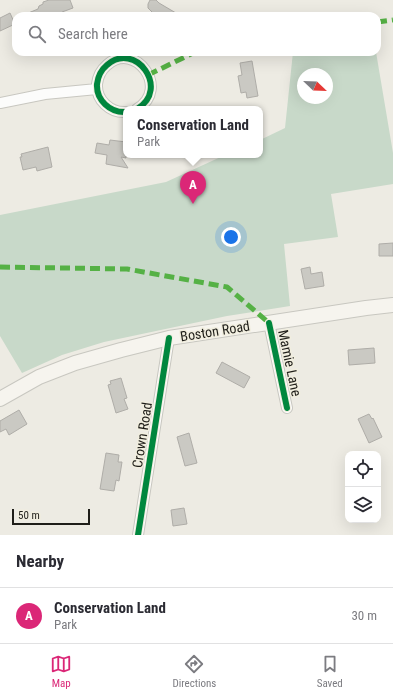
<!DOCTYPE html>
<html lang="en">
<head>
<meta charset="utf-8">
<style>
  body { margin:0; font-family:"Roboto Condensed",sans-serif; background:#f2f2f3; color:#2b2b33 }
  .controls { position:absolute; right:12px; bottom:12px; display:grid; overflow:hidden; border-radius:8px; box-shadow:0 4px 16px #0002 }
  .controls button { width:36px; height:36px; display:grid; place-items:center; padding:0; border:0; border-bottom:1px solid #e1e1e2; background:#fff; color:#2b2b33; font:20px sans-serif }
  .compass { position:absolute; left:297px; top:68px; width:36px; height:36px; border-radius:50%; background:#fff; box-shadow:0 4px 16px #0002; rotate:113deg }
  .scale { position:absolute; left:12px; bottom:10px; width:78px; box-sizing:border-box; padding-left:4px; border:2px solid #1f1e19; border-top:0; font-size:11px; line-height:14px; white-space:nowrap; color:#1f1e19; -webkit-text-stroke:3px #f1eedf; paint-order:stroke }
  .you { position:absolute; left:231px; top:237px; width:14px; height:14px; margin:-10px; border:3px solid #fff; border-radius:50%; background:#1a73e8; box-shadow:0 0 0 6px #1a73e833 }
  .badge { display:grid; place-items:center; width:26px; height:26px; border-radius:50%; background:#db2777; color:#fff; font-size:13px; font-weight:700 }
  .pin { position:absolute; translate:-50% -33px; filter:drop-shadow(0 1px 2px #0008) }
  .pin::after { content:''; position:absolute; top:21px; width:14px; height:12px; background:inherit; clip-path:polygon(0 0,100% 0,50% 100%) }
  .popup { position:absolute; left:123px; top:106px; width:140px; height:52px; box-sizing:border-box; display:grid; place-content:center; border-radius:8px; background:#fff; filter:drop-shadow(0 1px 3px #0005); font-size:13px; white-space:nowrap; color:#7c7c81 }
  .popup b { font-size:15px; color:#2b2b33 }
  .popup::after { content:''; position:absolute; left:50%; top:100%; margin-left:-8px; border:8px solid transparent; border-top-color:#fff }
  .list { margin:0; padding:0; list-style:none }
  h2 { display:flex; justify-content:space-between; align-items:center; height:52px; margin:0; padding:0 16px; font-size:17px }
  h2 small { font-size:13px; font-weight:400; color:#7c7c81 }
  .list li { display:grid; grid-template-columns:26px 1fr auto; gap:12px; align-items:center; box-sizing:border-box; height:56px; padding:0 16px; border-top:1px solid #e1e1e2 }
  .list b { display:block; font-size:15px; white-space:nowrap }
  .list p { margin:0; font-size:13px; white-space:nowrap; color:#7c7c81 }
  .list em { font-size:13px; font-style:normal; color:#7c7c81 }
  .icon { flex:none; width:22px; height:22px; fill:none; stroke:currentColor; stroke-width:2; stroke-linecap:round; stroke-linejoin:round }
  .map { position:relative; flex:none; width:393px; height:535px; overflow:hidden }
  .search { position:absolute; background:#fff; box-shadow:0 4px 16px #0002; left:12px; right:12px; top:12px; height:44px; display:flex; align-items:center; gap:10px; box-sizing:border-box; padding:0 14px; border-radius:12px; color:#7c7c81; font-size:15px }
  .sheet { height:108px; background:#fff }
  nav { display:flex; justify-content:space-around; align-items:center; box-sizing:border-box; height:56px; border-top:1px solid #e1e1e2; background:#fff; font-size:11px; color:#7c7c81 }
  nav a { display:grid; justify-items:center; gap:2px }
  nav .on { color:#db2777 }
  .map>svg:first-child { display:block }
  .green { fill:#c8d9c9; fill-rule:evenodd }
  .building { fill:#cac9c3; stroke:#afada8 }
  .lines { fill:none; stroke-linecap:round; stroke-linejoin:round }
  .street-casing { stroke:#c8c7c0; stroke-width:12 }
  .secondary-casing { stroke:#c8c7c0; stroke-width:16 }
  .street { stroke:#fcfcfb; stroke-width:10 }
  .secondary { stroke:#f6f4ee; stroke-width:14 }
  .quiet { stroke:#55b145; stroke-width:5; stroke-dasharray:10 5; stroke-linecap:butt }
  .cycleway-casing { stroke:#f1eedf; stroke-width:8 }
  .cycleway { stroke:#00873e; stroke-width:6 }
  .labels { text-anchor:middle; stroke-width:3; stroke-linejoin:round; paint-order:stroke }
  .street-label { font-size:14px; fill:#1f1e19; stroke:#f1eedf }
</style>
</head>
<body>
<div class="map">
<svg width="393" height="535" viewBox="0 0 393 535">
  <rect width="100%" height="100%" fill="#edebe3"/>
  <path class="green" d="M293,52H376L393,153V184L331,194L338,237L284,244L290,306L227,316L104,342L62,355L22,373L0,336V215L166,182L225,155H260V140L285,128ZM303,74H327V98H303Z"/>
  <path class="building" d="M49,0H70L73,8L62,12L63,16H21L38,9L39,6L43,4V2Z
    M150,0H156L159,3L181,16H156L148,8V4Z
    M10,13L15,24L0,31V18Z
    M252,61L258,96L247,98L246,92L241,93L238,76L242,75L240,63Z
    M110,140L126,142V158L121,157L128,168L106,164L107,155L95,153L97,143L109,145Z
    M48,147L52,167L37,171L36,167L23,170L20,157H22L21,154Z
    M393,243V256H379V244Z
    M310,267L311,274L322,272L324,286L305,289L301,269Z
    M374,348L375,363L349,365L348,350Z
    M222,362L250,377L244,388L216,373Z
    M121,378L127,398L124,399L128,409L116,413L108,385L111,384L110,381Z
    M19,410L27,424L9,435L6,429L0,432V421Z
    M369,414L372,419L373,418L382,437L369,443L358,419Z
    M189,433L197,463L185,466L177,437Z
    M106,453L119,455L118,462H122L119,481L116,480L114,491L100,489Z
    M184,508L187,524L173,526L171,510Z"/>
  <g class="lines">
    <defs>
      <path id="street" d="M0,103L45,94L97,89
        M126,112C110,113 96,100 97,84C98,76 101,70 107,65C135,40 171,89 137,109
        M269,323L287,408
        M138,535L169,338"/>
      <path id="secondary" d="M0,399L39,377L75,363L121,350L169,338L366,308L393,305"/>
    </defs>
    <use href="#street" class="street-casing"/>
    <use href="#secondary" class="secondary-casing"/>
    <use href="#street" class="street"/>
    <use href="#secondary" class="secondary"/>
    <path class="quiet" d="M377,22L393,20
      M148,75L195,52
      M0,267L127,269L227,287L269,323"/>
    <defs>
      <path id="cycleway" d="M126,112C110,113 96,100 97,84C98,76 101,70 107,65C135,40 171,89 137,109
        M269,323L287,408
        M138,535L169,338"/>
    </defs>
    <use href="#cycleway" class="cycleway-casing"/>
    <use href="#cycleway" class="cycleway"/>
  </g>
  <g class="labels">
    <g class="street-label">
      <text transform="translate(215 331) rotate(-9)" y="5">Boston Road</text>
      <text transform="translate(290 363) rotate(78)" y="5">Mamie Lane</text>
      <text transform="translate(142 435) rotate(-81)" y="5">Crown Road</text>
    </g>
  </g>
</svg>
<div class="controls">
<button><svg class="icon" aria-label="locate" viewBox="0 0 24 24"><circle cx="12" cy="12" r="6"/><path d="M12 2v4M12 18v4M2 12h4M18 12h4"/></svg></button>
<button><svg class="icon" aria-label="layers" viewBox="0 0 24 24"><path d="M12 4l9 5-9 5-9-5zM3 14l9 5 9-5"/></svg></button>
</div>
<svg class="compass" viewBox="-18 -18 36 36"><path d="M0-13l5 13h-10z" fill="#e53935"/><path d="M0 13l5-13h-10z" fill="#7c7c81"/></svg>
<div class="scale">50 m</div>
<div class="you"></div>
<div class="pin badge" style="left:193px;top:204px">A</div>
<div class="popup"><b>Conservation Land</b>Park</div>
<div class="search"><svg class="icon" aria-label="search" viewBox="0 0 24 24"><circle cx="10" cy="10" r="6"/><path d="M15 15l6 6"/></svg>Search here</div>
</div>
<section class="sheet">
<h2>Nearby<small></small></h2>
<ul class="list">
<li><span class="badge">A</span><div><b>Conservation Land</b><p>Park</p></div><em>30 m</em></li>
</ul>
</section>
<nav>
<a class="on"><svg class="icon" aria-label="map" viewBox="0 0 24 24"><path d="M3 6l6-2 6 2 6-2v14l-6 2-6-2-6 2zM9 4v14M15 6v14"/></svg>Map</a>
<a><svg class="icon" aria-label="directions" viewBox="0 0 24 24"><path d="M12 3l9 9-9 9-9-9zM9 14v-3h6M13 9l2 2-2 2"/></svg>Directions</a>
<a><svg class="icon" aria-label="saved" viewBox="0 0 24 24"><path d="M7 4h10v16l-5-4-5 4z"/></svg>Saved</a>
</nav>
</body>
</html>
